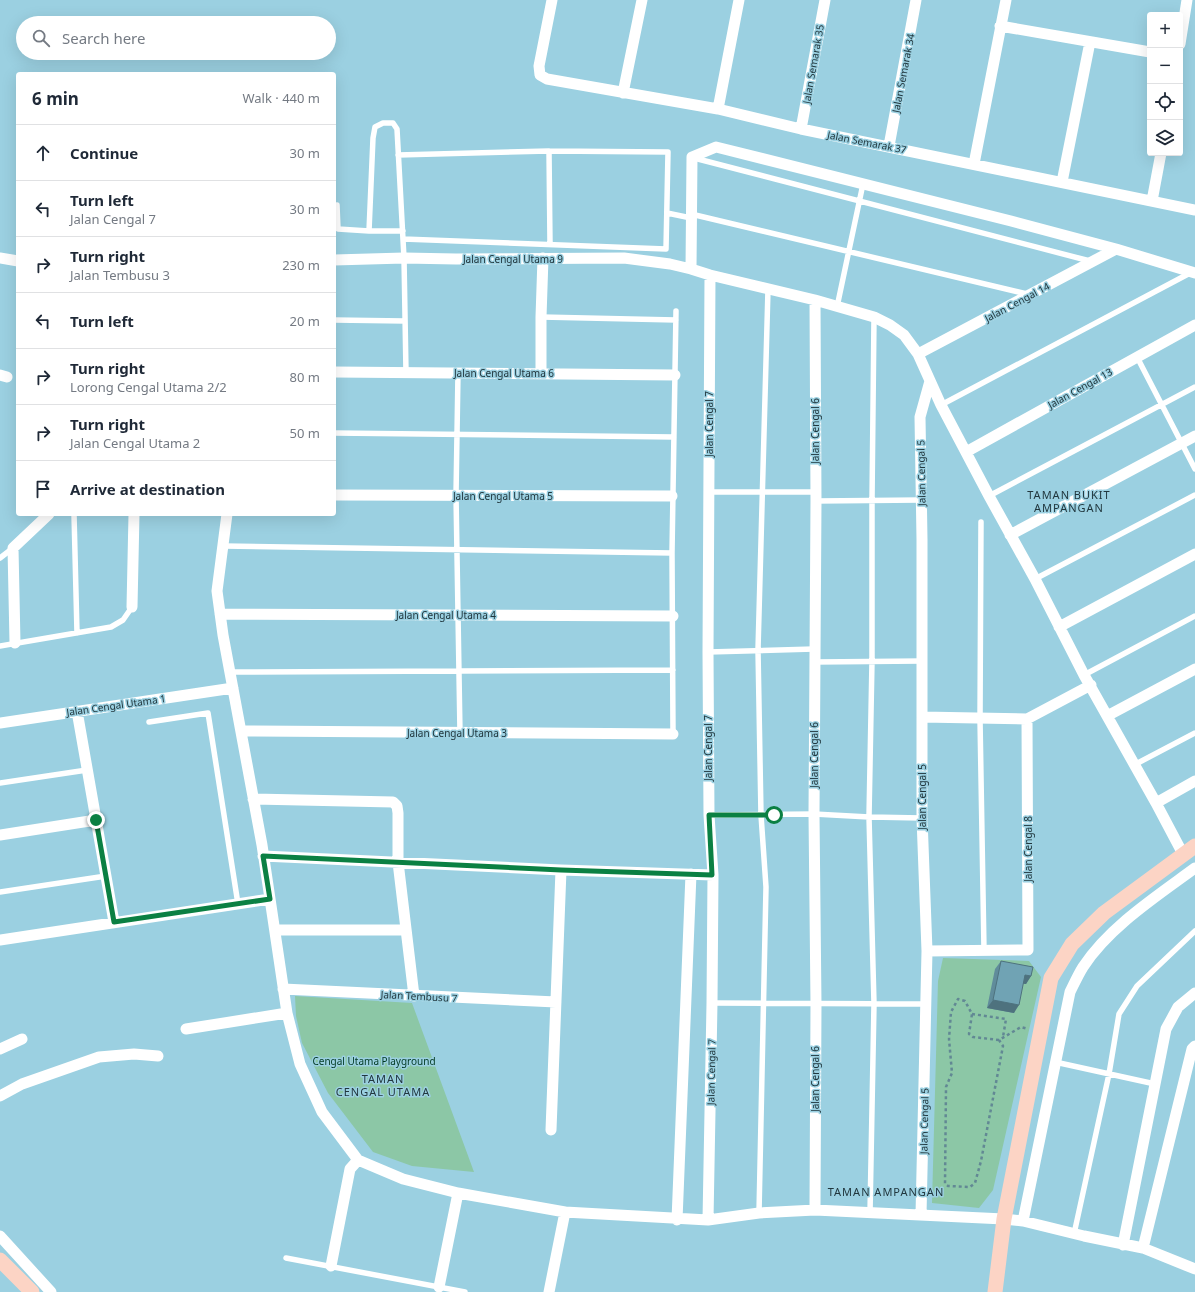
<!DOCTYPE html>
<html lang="en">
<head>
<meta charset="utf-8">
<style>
  body { margin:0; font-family:"Noto Sans",sans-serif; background:#f2f2f3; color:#1f2937 }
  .controls { position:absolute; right:12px; top:12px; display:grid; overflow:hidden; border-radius:4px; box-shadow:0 4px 16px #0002 }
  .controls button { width:36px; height:36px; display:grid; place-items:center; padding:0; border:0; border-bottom:1px solid #e0e1e3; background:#fff; color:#1f2937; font:20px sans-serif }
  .stop { position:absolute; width:12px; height:12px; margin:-9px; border:3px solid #0b8043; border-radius:50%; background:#fff }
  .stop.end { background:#0b8043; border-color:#fff; box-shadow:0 1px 4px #0008 }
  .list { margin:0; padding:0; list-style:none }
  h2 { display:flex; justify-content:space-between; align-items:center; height:52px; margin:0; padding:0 16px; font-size:17px }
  h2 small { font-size:13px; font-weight:400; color:#747a83 }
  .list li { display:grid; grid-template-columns:26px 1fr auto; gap:12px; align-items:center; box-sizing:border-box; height:56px; padding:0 16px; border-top:1px solid #e0e1e3 }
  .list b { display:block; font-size:15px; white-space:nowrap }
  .list p { margin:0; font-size:13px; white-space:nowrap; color:#747a83 }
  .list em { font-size:13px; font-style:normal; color:#747a83 }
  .icon { flex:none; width:22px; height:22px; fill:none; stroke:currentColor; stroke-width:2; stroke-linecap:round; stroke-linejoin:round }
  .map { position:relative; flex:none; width:1195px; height:1292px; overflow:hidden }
  .search { position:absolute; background:#fff; box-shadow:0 4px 16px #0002; left:16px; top:16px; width:320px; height:44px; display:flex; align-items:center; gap:10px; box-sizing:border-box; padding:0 14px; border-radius:22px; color:#747a83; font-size:15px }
  .panel { position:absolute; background:#fff; box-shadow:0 4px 16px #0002; left:16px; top:72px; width:320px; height:444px; border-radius:4px }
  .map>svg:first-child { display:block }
  .green { fill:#8cc7a6 }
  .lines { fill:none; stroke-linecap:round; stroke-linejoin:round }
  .path { stroke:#628894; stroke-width:2.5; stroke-dasharray:3 3; stroke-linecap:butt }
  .lane { stroke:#fff; stroke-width:5.5 }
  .street { stroke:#fff; stroke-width:11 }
  .secondary { stroke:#fcd4c5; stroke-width:15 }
  .wall { fill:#608c9b }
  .shaded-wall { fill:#4e727e }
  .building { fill:#70a3b4; stroke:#4e727e }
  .route { stroke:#0b8043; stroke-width:5 }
  .labels { text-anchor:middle; stroke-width:3; stroke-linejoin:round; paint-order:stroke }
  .street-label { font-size:10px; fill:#21373e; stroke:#9bd0e1 }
  .park-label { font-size:10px; fill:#003921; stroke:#9bd0e1 }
  .neighbourhood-label { font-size:11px; letter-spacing:1px; fill:#21373e; stroke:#9bd0e1 }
</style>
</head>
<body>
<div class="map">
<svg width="1195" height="1292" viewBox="0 0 1195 1292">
  <rect width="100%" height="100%" fill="#9bd0e1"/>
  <path class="green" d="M943,958L1029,961L1041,977L993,1190L979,1208L932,1203L938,981Z
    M295,996L412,1003L474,1172L412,1166L373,1152L328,1093L302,1043L296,1016Z"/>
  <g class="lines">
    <path class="path" d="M972,1014L1006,1019L1003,1037
      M999,1040L973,1037L969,1034L972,1014L965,1001L958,999L951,1012L949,1039L952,1073L946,1087L945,1184L948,1186L970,1187L975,1183L981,1161L1003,1046L999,1040L1021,1027L1028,1029"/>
    <path class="lane" d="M549,151L550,244
      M398,155L549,151L668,152L666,249L403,239
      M694,158L1090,261
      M337,205L338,229L369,231H403
      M667,213L691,218
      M691,214L1027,294
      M369,231L373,138L375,127L383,123H393L397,129L404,258L406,373
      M837,307L863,184
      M541,317L676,320
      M334,320L405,321
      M1137,357L1195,469
      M458,373L456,495L460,733
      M941,405L1192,272
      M334,433L674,437
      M709,492H815
      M989,496L1195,387
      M816,501L921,500
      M74,514L77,633
      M981,522L980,719L984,950
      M223,546L672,553
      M0,558L13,548
      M1035,579L1195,495
      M0,646L111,627L123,620L132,607
      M708,652L814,649
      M815,662L922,661
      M230,672L673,670
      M1084,675L1195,616
      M149,722L208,713L238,904
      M673,734L672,553L676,311
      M1134,765L1195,733
      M0,783L87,770
      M709,815L814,814L869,817L922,818
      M0,892L106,876
      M712,1003L926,1004
      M1055,1062L1155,1084
      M759,1213L766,887L761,815L758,650L768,289
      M870,1213L874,1004L869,817L872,661V500L874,317
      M1074,1234L1109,1074L1119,1014L1137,986L1195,931
      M286,1258L465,1292"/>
    <path class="street" d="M552,0L539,66L540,75L547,79L718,109L801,129L1195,210
      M1000,26L1150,52
      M1180,44L1187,0
      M623,93L642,0
      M718,109L739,0
      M801,129L825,0
      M889,146L916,0
      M974,164L1006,0
      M1062,182L1090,42
      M1152,201L1161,153
      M0,258L18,261
      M334,260L404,258L456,259L624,258L670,264L691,269L710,275L815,300L874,317L890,325L904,335L918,354L941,405L989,496L1035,579L1084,675L1156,803L1183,854
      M691,269L692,157L716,147L1011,221L1116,249L1195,273
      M815,300L816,501L814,814L816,1004L815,1210
      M918,354L1116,249
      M334,372L675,375
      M541,373V317L543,258
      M0,375L7,377
      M966,452L1195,325
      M334,495L672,496
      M227,514L217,591L223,635L262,845L287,1013L300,1064L322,1112L358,1160L403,1179L458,1193L565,1212L708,1220L759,1213L815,1210L1004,1219L1023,1221L1084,1236L1143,1248L1195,1269
      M1010,535L1195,436
      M132,607L134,514
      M220,614L673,616
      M1059,627L1195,554
      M15,643L13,548L49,514
      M77,711L114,922
      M1107,716L1195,669
      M922,717L1027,719
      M0,723L233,688
      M241,731L673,734
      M253,799L393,802L397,806L398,813V862L414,996
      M1156,803L1195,781
      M0,835L96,820
      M263,856L561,870L713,875
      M275,930H406
      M0,940L270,899
      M927,951L1028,950L1027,719L1091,685
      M283,989L556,1002
      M186,1029L287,1013
      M0,1049L22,1039
      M0,1096L22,1084L99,1057L134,1054L158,1056
      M551,1130L561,870
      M921,1215L927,951L922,818V539L920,417L930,381
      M677,1220L691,874
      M708,1220L712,1003L713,875L709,815L708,652L710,275
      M1023,1221L1070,992C1074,984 1078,975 1083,967C1109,927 1157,896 1195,868
      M0,1236L51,1292
      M1123,1245L1166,1029L1178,1007L1195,993
      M1143,1248L1192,1049L1195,1046
      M331,1266L350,1169L358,1160
      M439,1287L458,1193
      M549,1292L565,1212"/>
    <path class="secondary" d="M0,1260L32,1292
      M995,1292L1004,1219L1051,978L1072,944L1104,913L1195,846"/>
  </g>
  <path class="wall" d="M1001,961L1031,976L1026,984H1023L1014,1013L987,1008L995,969Z"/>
  <path class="shaded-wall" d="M1025,975L1031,976L1026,984L1020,983Z
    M993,1000L1019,1005L1014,1013L987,1008Z"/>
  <path class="building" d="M1001,961L1033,967L1031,976L1025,975L1019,1005L993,1000Z"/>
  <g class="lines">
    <path class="route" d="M96,820L114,922L270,899L263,856L561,870L712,875L709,815H774"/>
  </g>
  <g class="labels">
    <g class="street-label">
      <text transform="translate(813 64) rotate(-80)" y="4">Jalan Semarak 35</text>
      <text transform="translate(903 73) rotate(-79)" y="4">Jalan Semarak 34</text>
      <text transform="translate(867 142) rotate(11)" y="4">Jalan Semarak 37</text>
      <text x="513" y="263">Jalan Cengal Utama 9</text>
      <text transform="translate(1017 302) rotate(-28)" y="4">Jalan Cengal 14</text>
      <text x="504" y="377">Jalan Cengal Utama 6</text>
      <text transform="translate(1080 388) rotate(-29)" y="4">Jalan Cengal 13</text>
      <text transform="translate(709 424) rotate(-90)" y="4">Jalan Cengal 7</text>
      <text transform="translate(815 431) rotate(-90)" y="4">Jalan Cengal 6</text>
      <text transform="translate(921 473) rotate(-91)" y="4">Jalan Cengal 5</text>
      <text x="503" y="500">Jalan Cengal Utama 5</text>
      <text x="446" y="619">Jalan Cengal Utama 4</text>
      <text transform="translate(116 705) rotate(-8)" y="4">Jalan Cengal Utama 1</text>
      <text x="457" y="737">Jalan Cengal Utama 3</text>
      <text transform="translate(708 748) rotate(-90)" y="4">Jalan Cengal 7</text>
      <text transform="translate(814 755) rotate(-90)" y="4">Jalan Cengal 6</text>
      <text transform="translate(922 797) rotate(-90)" y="4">Jalan Cengal 5</text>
      <text transform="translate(1028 849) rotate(-90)" y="4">Jalan Cengal 8</text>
      <text transform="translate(419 996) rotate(3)" y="4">Jalan Tembusu 7</text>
      <text transform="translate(711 1072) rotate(-89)" y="4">Jalan Cengal 7</text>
      <text transform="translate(815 1079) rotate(-90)" y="4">Jalan Cengal 6</text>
      <text transform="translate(924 1121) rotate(-89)" y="4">Jalan Cengal 5</text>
    </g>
    <g class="park-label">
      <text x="374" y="1065">Cengal Utama Playground</text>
    </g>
    <g class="neighbourhood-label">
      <text x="1069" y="499">TAMAN BUKIT<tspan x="1069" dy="13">AMPANGAN</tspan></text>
      <text x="383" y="1083">TAMAN<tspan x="383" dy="13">CENGAL UTAMA</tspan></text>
      <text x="886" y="1196">TAMAN AMPANGAN</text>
    </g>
  </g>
</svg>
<div class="controls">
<button>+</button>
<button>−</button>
<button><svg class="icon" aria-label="locate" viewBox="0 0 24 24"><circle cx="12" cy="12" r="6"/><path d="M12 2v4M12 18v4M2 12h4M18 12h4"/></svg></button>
<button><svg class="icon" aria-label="layers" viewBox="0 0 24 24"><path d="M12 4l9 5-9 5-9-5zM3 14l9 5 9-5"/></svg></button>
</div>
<div class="stop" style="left:774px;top:815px"></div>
<div class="stop end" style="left:96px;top:820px"></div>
<div class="search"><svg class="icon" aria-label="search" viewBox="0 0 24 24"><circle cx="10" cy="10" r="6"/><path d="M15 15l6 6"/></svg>Search here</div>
<section class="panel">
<h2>6 min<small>Walk · 440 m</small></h2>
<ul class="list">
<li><svg class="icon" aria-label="ahead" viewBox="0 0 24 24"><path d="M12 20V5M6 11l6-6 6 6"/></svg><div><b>Continue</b></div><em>30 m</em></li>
<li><svg class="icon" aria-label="left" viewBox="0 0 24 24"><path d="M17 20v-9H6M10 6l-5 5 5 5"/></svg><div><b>Turn left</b><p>Jalan Cengal 7</p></div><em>30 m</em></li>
<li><svg class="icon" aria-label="right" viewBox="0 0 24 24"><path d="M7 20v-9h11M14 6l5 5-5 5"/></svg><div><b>Turn right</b><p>Jalan Tembusu 3</p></div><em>230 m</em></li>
<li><svg class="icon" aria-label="left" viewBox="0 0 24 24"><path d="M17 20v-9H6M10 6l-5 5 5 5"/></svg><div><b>Turn left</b></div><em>20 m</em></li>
<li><svg class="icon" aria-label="right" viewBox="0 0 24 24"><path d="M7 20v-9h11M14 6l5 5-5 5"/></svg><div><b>Turn right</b><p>Lorong Cengal Utama 2/2</p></div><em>80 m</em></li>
<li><svg class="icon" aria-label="right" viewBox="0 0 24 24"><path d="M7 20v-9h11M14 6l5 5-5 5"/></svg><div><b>Turn right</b><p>Jalan Cengal Utama 2</p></div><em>50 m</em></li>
<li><svg class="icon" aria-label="arrive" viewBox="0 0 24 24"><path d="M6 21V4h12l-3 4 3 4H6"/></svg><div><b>Arrive at destination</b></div></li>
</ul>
</section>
</div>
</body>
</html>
